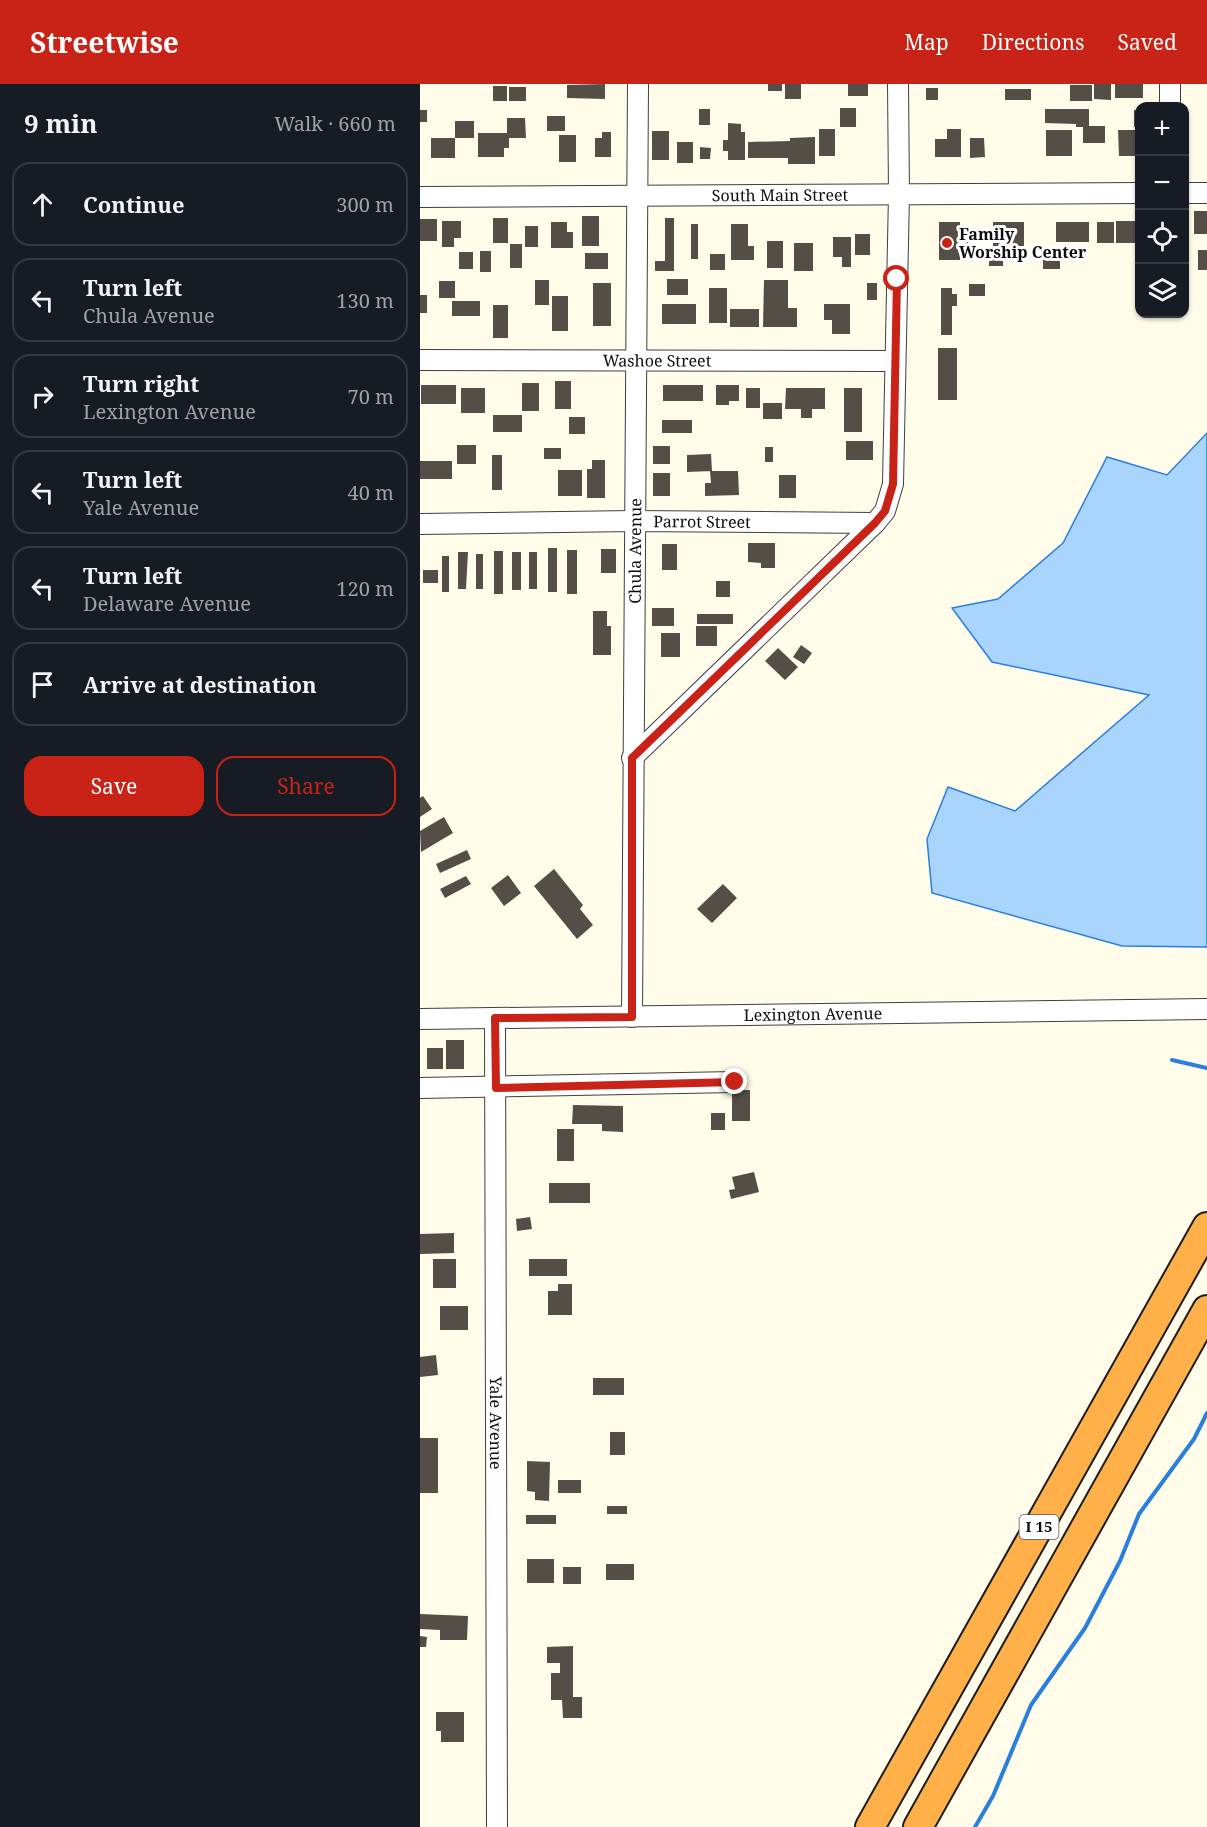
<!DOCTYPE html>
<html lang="en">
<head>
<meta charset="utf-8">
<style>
  body { margin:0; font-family:"Noto Serif",serif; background:#20242c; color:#f1f3f6 }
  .controls { position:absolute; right:18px; top:18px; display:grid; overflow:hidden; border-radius:12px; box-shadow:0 2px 4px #0004 }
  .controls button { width:54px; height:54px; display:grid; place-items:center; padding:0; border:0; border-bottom:2px solid #363941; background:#171b24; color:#f1f3f6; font:30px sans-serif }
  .stop { position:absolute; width:18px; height:18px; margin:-14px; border:4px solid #c92217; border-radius:50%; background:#fff }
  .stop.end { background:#c92217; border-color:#fff; box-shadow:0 2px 6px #0008 }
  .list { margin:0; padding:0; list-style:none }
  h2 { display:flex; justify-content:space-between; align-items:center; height:78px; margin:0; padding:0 24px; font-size:26px }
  h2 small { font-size:20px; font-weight:400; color:#9ea1a6 }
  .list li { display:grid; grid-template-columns:39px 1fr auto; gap:18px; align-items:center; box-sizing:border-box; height:84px; margin:0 12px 12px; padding:0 12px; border:2px solid #363941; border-radius:18px }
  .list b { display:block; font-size:22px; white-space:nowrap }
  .list p { margin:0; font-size:20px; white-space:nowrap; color:#9ea1a6 }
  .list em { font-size:20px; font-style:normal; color:#9ea1a6 }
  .actions { display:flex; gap:12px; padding:18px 24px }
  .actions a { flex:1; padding:14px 0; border:2px solid #c92217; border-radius:18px; text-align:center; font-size:21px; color:#c92217 }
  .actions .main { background:#c92217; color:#fff }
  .icon { flex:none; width:33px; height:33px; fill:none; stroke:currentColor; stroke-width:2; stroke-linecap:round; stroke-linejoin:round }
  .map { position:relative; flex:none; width:787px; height:1743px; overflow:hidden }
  header { display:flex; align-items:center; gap:36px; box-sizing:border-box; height:84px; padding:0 30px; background:#c92217; color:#fff }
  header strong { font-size:28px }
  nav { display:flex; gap:33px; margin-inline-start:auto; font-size:21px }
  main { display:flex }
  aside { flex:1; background:#171b24 }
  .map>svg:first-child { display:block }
  .water { fill:#a9d4fc; stroke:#297fdb; stroke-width:1.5 }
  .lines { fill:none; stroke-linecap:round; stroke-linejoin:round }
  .stream { stroke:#297fdb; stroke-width:4 }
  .building { fill:#554e47 }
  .minor-casing { stroke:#3f3f3f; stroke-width:22 }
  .highway-casing { stroke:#1d1d1d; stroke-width:32 }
  .minor { stroke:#fff; stroke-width:20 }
  .highway { stroke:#ffb048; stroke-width:28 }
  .route { stroke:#c92217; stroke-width:8 }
  .poi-dot { fill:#c92217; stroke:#fff; stroke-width:2 }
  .labels { text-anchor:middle; stroke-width:6; stroke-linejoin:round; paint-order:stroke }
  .shield { fill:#fff; stroke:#555; stroke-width:1.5 }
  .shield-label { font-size:15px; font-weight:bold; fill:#0c0c0c }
  .street-label { font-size:16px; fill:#0c0c0c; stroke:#fff }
  .poi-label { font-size:16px; font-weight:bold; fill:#0c0c0c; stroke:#fff; text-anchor:start }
</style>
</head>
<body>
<header>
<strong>Streetwise</strong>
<nav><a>Map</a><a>Directions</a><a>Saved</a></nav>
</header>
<main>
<aside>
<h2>9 min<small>Walk · 660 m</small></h2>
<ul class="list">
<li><svg class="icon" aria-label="ahead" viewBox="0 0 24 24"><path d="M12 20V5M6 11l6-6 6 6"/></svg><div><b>Continue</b></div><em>300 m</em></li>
<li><svg class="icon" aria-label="left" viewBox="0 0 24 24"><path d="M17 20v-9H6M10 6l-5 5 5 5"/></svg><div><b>Turn left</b><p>Chula Avenue</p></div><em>130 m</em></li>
<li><svg class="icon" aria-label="right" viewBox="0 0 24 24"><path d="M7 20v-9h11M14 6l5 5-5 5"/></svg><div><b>Turn right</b><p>Lexington Avenue</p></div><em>70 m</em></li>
<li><svg class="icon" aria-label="left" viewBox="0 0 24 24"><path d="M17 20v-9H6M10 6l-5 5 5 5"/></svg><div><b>Turn left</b><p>Yale Avenue</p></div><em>40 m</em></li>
<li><svg class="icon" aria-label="left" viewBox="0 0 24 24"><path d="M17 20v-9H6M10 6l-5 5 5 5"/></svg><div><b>Turn left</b><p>Delaware Avenue</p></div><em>120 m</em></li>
<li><svg class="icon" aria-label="arrive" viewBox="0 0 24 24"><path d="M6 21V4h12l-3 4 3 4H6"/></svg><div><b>Arrive at destination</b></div></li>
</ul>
<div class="actions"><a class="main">Save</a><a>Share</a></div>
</aside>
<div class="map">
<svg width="787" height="1743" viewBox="0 0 787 1743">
  <rect width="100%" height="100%" fill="#fffdea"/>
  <path class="water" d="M787,349V863L702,862L512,809L507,755L528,703L595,727L729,611L572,578L532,524L578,515L643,459L687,373L747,391Z"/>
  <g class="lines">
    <path class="stream" d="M752,976L787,984
      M555,1743L573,1712L611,1621L665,1544L700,1477L719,1430L774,1355L787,1329"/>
  </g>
  <path class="building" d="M185,0V15L147,14V1Z
    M348,0H362V7H348Z
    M365,0H381V15H365Z
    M428,0H448V12H428Z
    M674,0H691V16L674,15Z
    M695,0H723V14H695Z
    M650,1H672V17H650Z
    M73,2H87V17H73Z
    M89,3H106V17H89Z
    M506,4H518V16H506Z
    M585,5H611V16H585Z
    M420,24H436V43H420Z
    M279,25H290V41H279Z
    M625,25H669V42H685V59H663V43H656V40L625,39Z
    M0,26H7V38H0Z
    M714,26H720V42L714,43Z
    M127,32H145V47H127Z
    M87,34H105L106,54H89V64H84V73H58V49H87Z
    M35,37H54V54H35Z
    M308,39L321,40V48H325V76H308V67H303V56H308Z
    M399,45H415V72H399Z
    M527,45H541V73H515V55H527Z
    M626,46H652V72H626Z
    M698,46H720V65H715L716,72H699Z
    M232,47H249V76H232Z
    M182,48H191V73H175V54H182Z
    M139,51H156V78H139Z
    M395,53V80H368V74H328V58L370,57V54Z
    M11,54H35V74H11Z
    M550,54H564L565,73L550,74Z
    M257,58H273V79H257Z
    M280,63L291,64L290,75H280Z
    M774,127H787V150H774Z
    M162,132H179V162H162Z
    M73,134H88V159H73Z
    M245,134H254V187H235V177H245Z
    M0,135H17V157H0Z
    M22,137H41V154H34V163H22Z
    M696,137H720V159H696Z
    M131,138H147V148H153V164H131Z
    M519,138H540V149H548V161H540V176H519Z
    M573,138H604V162H573Z
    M636,138H669V158H636Z
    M677,138H694V159H677Z
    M271,140H278V175H271Z
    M311,140H328V162H334V176H311Z
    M105,142H118V163H105Z
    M435,150H450V171H435Z
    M413,153H431V183H422V173H413Z
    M347,157H363V184H347Z
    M374,159H393V187H374Z
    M90,160H102V184H90Z
    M778,166H787V186H778Z
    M60,167H71V188H60Z
    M623,167H640V185H623Z
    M39,168H53V185H39Z
    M165,169H188V185H165Z
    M290,170H305V186H290Z
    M569,170H583V182H569Z
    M247,195H268V211H247Z
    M115,196H129V221H115Z
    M344,196H368V224H377V243H343Z
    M19,197H35V214H19Z
    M173,199H191V242H173Z
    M447,199H457V216H447Z
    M549,200H565V212H549Z
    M289,204H307V239H289Z
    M521,204H532V210H537V222H532V251H521Z
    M0,211H7V229H0Z
    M132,212H148V247H132Z
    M32,217H60V232H32Z
    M242,220H276V240H242Z
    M404,220H430V250H412V236H404Z
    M73,221H88V254H73Z
    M310,225H339V243H310Z
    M518,264H537V316H518Z
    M135,297H151V325H135Z
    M102,299H119V327H102Z
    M1,301H36V320H1Z
    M243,301H283V317H243Z
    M296,301H319V317H309V321H296Z
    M41,304H65V329H41Z
    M326,304H340V324H326Z
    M366,304H405V325H392V334H381V325H365Z
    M424,304H442V348H424Z
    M343,319H362V335H343Z
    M73,331H102V348H73Z
    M149,333H165V350H149Z
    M242,336H272V349H242Z
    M426,357H453V376H426Z
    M37,361H56V380H37Z
    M233,362H250V380H233Z
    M345,363H353V378H345Z
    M124,364H141V375H124Z
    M291,370L292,387L267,388V371Z
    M72,371H82V406H72Z
    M172,376H185V414H167V385H172Z
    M0,377H32V395H0Z
    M138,386H162V412H138Z
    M290,387H318L319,411L285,412V399H291Z
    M233,389H250V412H233Z
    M359,391H376V414H359Z
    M328,459H355V484H341V479L328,478Z
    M242,460H257V486H242Z
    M128,464H137V508H128Z
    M181,465H196V489H181Z
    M147,466H157V510H147Z
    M74,467H83V510H74Z
    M38,468H48L46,505H38Z
    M92,468H101V506H92Z
    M109,468H117V505H109Z
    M56,470H63V505H56Z
    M22,472H29V508H22Z
    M3,486H18V499H3Z
    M296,497H310V513H296Z
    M232,524H254V542H232Z
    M173,527H187V542H191V571H173Z
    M277,530H313V540H277Z
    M276,542H297V562H276Z
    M241,549H260V573H241Z
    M381,561L392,569L384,580L373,573Z
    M358,564L378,583L365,596L345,577Z
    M3,712L12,725L0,733V714Z
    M24,733L33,749L1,768L0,747Z
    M47,766L51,775L20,789L16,780Z
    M134,785L163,821L160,825L173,841L157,855L114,802Z
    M88,791L101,809L84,822L71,804Z
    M46,792L51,800L25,814L20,805Z
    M303,800L317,814L292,839L277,825Z
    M26,956H44V985H26Z
    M7,964H23V985H7Z
    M312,1006H330V1037H312Z
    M153,1021L203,1022V1048L182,1047V1040H152Z
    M291,1029H305V1046H291Z
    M137,1045H154V1077H137Z
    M334,1088L339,1108L311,1115L309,1106L315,1105L312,1093Z
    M129,1099H170V1119H129Z
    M110,1133L112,1145L97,1147L96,1135Z
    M34,1149V1169L0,1170V1150Z
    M13,1175H36V1204H13Z
    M109,1175H147V1192H109Z
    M138,1200H152V1231H128V1207H138Z
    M20,1222H48V1246H20Z
    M16,1271L18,1291L0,1293V1273Z
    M173,1294H204V1311H173Z
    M190,1348H205V1371H190Z
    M0,1354H18V1409H0Z
    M107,1377L130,1378L129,1417L115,1416V1408L107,1407Z
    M138,1396H161V1409H138Z
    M187,1422H207V1430H187Z
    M106,1431H136V1440H106Z
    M107,1475H134V1499H107Z
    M186,1480H214V1496H186Z
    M143,1483H161V1500H143Z
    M0,1530L48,1532L47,1556H20V1546L0,1545Z
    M0,1552L7,1553L6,1563H0Z
    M153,1562V1613H162V1634H143L142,1616H131V1589H140V1579H127V1563Z
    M16,1628H44V1658H21V1647H16Z"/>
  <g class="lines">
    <defs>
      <g id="minor">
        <path d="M750,22V0"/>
        <path d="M764,109H787"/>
        <path id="s1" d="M0,113L720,109"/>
        <path id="s2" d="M0,276L475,277"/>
        <path id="s3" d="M0,440L213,437L455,439"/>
        <path d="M212,674L455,439L465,427L473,400L479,110L478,0"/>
        <path id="s4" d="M212,933L218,0"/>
        <path id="s5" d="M75,934L77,1743"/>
        <path id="s6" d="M0,935L787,925"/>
        <path d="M0,1004L315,998"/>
      </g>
      <path id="highway" d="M450,1743L787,1143
        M498,1743L787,1226"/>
    </defs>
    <use href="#minor" class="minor-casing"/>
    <use href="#highway" class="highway-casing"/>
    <use href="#minor" class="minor"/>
    <use href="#highway" class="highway"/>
  </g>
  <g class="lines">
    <path class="route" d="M315,998L76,1004L75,934L212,933V674L455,439L465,427L473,400L477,195"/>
  </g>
  <circle class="poi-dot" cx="527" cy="159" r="6"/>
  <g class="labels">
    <rect class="shield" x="599.5" y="1431" width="39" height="24" rx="4.5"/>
    <g class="shield-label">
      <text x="619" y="1448">I 15</text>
    </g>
    <g class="street-label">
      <text dy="6" stroke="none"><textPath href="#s1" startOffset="360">South Main Street</textPath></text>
      <text dy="6" stroke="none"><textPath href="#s2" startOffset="237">Washoe Street</textPath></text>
      <text dy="6" stroke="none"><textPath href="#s3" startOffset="282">Parrot Street</textPath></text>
      <text dy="6" stroke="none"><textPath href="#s4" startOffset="466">Chula Avenue</textPath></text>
      <text dy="6" stroke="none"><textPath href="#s6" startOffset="393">Lexington Avenue</textPath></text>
      <text dy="6" stroke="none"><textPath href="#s5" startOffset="405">Yale Avenue</textPath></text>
    </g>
    <g class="poi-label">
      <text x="539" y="156">Family<tspan x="539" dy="18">Worship Center</tspan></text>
    </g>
  </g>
</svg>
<div class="controls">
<button>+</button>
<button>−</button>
<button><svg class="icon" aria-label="locate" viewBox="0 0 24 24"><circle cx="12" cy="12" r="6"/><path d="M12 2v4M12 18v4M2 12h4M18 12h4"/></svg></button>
<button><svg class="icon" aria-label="layers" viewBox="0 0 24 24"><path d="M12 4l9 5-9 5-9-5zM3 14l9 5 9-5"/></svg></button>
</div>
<div class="stop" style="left:477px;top:195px"></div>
<div class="stop end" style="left:315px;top:998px"></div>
</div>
</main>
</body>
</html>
